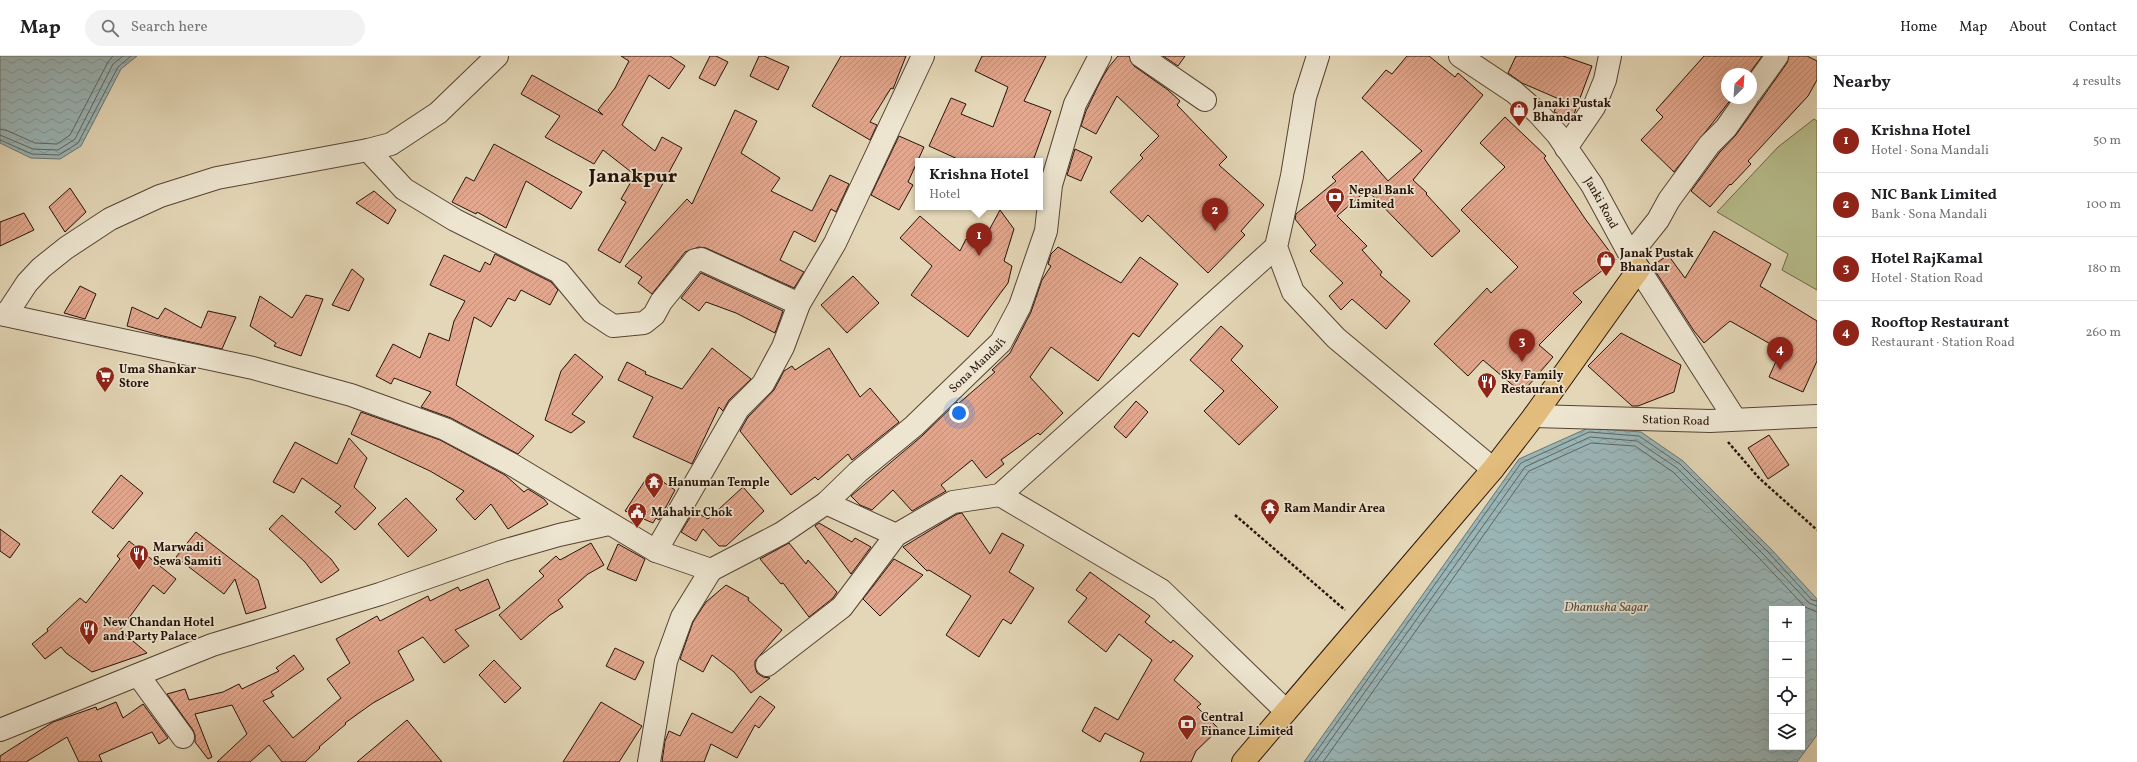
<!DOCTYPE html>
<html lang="en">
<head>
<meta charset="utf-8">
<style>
  body { margin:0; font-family:Vollkorn,serif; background:#f2f2f2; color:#202124 }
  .controls { position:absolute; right:12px; bottom:12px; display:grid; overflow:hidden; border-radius:0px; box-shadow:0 4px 16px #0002 }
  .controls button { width:36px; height:36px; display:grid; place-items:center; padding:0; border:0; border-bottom:1px solid #e0e0e0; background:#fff; color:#202124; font:20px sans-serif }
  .compass { position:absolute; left:1721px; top:12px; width:36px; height:36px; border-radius:50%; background:#fff; box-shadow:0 4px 16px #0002; rotate:25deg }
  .you { position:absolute; left:959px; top:357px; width:14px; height:14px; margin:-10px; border:3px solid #fff; border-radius:50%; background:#1a73e8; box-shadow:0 0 0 6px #1a73e833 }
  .badge { display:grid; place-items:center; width:26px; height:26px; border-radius:50%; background:#8f2418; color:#fff; font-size:13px; font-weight:700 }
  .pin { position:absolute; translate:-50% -33px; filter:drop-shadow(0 1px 2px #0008) }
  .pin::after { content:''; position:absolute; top:21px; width:14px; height:12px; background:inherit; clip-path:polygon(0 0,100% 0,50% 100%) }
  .popup { position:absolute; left:915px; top:102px; width:128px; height:52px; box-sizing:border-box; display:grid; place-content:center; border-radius:0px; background:#fff; filter:drop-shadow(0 1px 3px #0005); font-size:13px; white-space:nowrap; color:#757577 }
  .popup b { font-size:15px; color:#202124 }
  .popup::after { content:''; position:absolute; left:50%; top:100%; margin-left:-8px; border:8px solid transparent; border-top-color:#fff }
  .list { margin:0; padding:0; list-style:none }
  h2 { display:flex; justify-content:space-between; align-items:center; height:52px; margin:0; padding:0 16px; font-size:17px }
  h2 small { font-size:13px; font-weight:400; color:#757577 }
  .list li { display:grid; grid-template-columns:26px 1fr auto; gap:12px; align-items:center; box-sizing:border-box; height:64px; padding:0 16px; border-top:1px solid #e0e0e0 }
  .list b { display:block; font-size:15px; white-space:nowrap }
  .list p { margin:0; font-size:13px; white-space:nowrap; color:#757577 }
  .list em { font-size:13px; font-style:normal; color:#757577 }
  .icon { flex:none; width:22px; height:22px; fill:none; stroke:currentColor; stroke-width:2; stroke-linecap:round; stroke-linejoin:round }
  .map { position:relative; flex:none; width:1817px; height:706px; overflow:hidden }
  header { display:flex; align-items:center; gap:24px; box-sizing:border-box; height:56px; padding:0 20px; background:#fff; border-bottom:1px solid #e0e0e0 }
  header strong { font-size:19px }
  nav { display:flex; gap:22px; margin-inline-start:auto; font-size:14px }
  .search { width:280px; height:36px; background:#f2f2f2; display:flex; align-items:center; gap:10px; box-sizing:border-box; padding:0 14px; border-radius:22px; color:#757577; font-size:15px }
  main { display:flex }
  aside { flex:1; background:#fff }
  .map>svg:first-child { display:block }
  .park { fill:#b7bd8c; stroke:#6e684a }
  .water { fill:url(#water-waves); stroke:#6c7573; fill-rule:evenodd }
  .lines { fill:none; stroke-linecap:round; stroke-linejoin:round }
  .shore { stroke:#606461; stroke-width:1 }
  .building { fill:url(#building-hatch); stroke:#261209 }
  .minor-casing { stroke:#564334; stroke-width:24 }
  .major-casing { stroke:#261209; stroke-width:24 }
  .path { stroke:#261209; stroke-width:2.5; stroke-dasharray:3 2; stroke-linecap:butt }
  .minor { stroke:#ede5d0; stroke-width:22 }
  .major { stroke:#e2bc7c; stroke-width:22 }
  .labels { text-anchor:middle; stroke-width:3.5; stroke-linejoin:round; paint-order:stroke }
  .poi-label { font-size:12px; font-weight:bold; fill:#261209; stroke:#ede5d0; text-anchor:start }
  .street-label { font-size:12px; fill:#261209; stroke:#ede5d0 }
  .water-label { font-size:13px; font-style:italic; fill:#4f4c47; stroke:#ede5d0 }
  .town-label { font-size:20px; font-weight:bold; fill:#261209; stroke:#ede5d0 }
</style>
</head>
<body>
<header>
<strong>Map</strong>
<div class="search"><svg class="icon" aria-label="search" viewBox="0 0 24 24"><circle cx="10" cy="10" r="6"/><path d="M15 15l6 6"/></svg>Search here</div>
<nav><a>Home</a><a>Map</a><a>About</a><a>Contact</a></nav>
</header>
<main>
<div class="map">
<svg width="1817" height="706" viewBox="0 0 1817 706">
  <defs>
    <pattern id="water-waves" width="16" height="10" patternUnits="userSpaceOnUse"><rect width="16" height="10" fill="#9ab7b9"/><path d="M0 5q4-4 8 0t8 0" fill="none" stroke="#859c9e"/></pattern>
    <pattern id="building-hatch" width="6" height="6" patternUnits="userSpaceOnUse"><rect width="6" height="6" fill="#e2a78e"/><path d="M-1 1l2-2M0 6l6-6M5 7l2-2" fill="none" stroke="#c28f79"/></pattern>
  </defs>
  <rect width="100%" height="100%" fill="#e4d7b7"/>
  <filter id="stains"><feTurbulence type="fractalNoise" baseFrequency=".005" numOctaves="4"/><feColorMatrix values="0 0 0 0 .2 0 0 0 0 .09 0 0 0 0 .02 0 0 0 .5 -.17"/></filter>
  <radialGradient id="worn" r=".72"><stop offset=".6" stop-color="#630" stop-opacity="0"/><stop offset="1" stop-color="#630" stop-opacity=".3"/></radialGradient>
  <path class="park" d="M1814,63L1817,65V234L1782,214L1788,198L1717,156L1778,91Z"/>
  <path class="water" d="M0,0H137L121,13L81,90L60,103L31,102L0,87Z
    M1588,372L1641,376L1683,405L1771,493L1817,543V679L1797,706H1304L1519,403ZM1772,553H1802V691H1772Z"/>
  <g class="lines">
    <path class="shore" d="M0,73L8,75L35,87L57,88L70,79L108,6L113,0
      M0,79L33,93L58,94L75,83L113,8L123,0
      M0,84L32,98L59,99L78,87L118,11L131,0
      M1309,706L1521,407L1589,376L1639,380L1680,408L1768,496L1812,544L1817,545
      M1315,706L1525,411L1590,381L1637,385L1677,412L1764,499L1809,547L1817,550
      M1323,706L1529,415L1591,387L1635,390L1673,416L1760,503L1805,551L1817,556"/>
  </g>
  <path class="building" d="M621,0H670L685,10L669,33L649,19L622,69L655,95L662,81L682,92L620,207L598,194L626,146L621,143L635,119L603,94L594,108L545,81L560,60L521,38L532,19L603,59L598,54L615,32L629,5Z
    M710,0H716L728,6L715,30L699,22Z
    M759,0H764L789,11L778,34L750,20Z
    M841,0H906L893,33L891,32L870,66L877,69L870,84L812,50Z
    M982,0H1046L1024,45L1051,55L1033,105H962L929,90L951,42L966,48L961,58L993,71L1008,31L975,15Z
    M1118,0H1129L1134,10L1168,34L1180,45L1177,49L1227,101L1219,109L1264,149L1241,175L1245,179L1208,217L1148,159L1142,166L1110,136L1143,102L1140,99L1159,80L1117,40L1096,78L1081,70L1086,55L1100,26L1108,12Z
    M1163,0H1185L1178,10Z
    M1407,0H1429L1455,21L1458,17L1483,39L1413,124L1427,137L1426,138L1460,175L1432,201L1367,134L1337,160L1367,190L1362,194L1382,216L1380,219L1410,245L1386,273L1352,243L1341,254L1329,240L1343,227L1310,195L1316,189L1295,163L1296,158L1336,125L1332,121L1362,95L1388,125L1422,95L1362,42L1386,14L1392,18Z
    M1516,0H1563L1592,10L1574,58L1571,63L1554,56L1559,43L1522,27L1508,17Z
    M1704,0H1762L1749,18H1727V42H1732L1674,116L1641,84L1663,61L1656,54Z
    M1789,0H1807L1817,5V24L1808,40L1748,105L1751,108L1731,129L1730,128L1710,151L1691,135L1719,97L1736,79L1787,7Z
    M735,54L757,65L741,97L780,122L771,135L812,155L830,119L849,128L836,156L831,153L815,186L794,175L780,204L804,216L794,232L706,192L699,191L685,196L652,238L638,227L642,221L625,210L687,143L692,148Z
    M1505,61L1546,100L1544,102L1586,164L1616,204L1573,237L1582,246L1539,289L1553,301L1522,337L1483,304L1468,320L1434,288L1487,232L1491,237L1518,211L1461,154L1505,111L1480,87Z
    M899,80L924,91L908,126L913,129L899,154L871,139Z
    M494,88L582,136L571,153L526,125L506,172L477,156L476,158L452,146L466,121L474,125Z
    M1075,93L1092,101L1081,125L1067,119Z
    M70,132L86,156L65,176L49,151Z
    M374,135L396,154L388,168L356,147Z
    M1000,154L1014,173L1004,205L1012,210L1008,227L968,281L911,239L932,210L900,182L920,160L960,195L966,183L980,191Z
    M24,157L34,174L0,190V166Z
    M1714,175L1771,208L1760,230L1817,265V305L1803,336L1769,321L1781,294L1730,265L1704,287L1694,275L1652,210L1668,199L1685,222Z
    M1058,191L1121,227L1140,201L1178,228L1139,281L1133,277L1098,325L1051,291L1030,321L1063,357L1040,379L1038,377L1001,404L1004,408L986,422L972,404L941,429L946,435L912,455L893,434L872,454L860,449L851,440L922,380L955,348L957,346L958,348L995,316L992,314L1010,297L1031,256L1042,224L1051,210L1048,208L1051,198Z
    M495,198L551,226L558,234L550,249L521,234L515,245L508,242L491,271L474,261L456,329L534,380L518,398L451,362L421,351L431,336L394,322L391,328L376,320L393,288L420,302L429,277L449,285L454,265L465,245L430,229L444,199L480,216L485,206L490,209Z
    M352,213L364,223L349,255L332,249Z
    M701,217L783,255L775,277L736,257L706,246L699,255L681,242Z
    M853,220L879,247L847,277L821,249Z
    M80,230L96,238L85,263L64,257Z
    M306,239L323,243L301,300L274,290L276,287L250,270L260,240L292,262Z
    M132,251L158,263L165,252L201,272L208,255L236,261L222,293L163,280L127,270Z
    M1221,270L1243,290L1231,304L1278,351L1239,389L1204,355L1224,335L1190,304Z
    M1621,277L1681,309L1674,336L1638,350H1632L1588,310Z
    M712,292L751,323L729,344L723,355L719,351L692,408L633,381L653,341L618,324L627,306L646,316L645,318L682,333Z
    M829,292L860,341L870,332L899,366L852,404L848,398L818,424L815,421L791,439L740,375L748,361L774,334L784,315L792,310L795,314Z
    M575,298L603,321L572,358L585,366L571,377L545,364L561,315Z
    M1136,345L1148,356L1126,382L1114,371Z
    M361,356L440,384L505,419L524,436L528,433L544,443L548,448L508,473L491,448L475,464L456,443L464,435L430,415L351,378Z
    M1769,379L1789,409L1768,423L1748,392Z
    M349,382L367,402L354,431L376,452L355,474L335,456L341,450L302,422L294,437L273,426L295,386L337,408Z
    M650,417L675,434L659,464L656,462L653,467L625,455Z
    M121,419L143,437L113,473L92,456Z
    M743,431L764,455L726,490H719L703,473L696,485L681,476L694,455L708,463Z
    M406,442L437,474L408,501L378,468Z
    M962,457L990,498L1002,477L1024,489L1009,516L1034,532L1011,568L1003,563L979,601L946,579L971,540L929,514L927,515L903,491L957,458Z
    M282,459L331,503L339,514L321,527L305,506L269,473Z
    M819,467L852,486L855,482L871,491L851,518L815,470Z
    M0,473L20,488L10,502L0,495Z
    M196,476L258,524L266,552L246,558L235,523L224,538L176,501Z
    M129,485L176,523L164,538L153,529L120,574L147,597L92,616L66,597L61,591L45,603L32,588L48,575L47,573L80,542L86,547L120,503L117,500Z
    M591,487L604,509L588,518L558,544L563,551L550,559L521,584L499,559L544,520L539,515L556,500L560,504Z
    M789,487L806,508L808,504L837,536L833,542L809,561L783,527L781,528L760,503Z
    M618,488L645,503L636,525L607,513Z
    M894,503L923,519L880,560L863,543Z
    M1090,516L1150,560L1145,566L1171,587L1173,584L1193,600L1174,624L1201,648L1197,651L1219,673L1196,695L1191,706H1140L1144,697L1105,677L1100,686L1082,675L1095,651L1118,664L1152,604L1119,578L1106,596L1068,566L1087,542L1076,534Z
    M488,523L500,552L455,574L469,590L444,607L423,581L398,595L414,624L373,647L345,667L346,668L319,691L320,692L305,706H282L269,689L250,706H217L247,678L232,649L195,658L212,701L208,703L195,686V679L193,674L167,638L185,633L189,644L223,636L239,628L242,633L279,615L276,612L294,599L304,613L271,636L274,640L263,645L293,682L341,642L327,623L350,607L336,583L377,560L380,565L428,540L430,545L458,531L460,535Z
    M726,529L749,542L748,544L782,574L755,605V611L757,617L763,621L770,622L751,637L734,616L712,599L703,616L680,603L693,566L706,546Z
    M615,592L644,606L635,624L606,610Z
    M494,604L521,632L505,647L479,619Z
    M760,640L775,651L759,672L755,669L737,702L711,688L704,706H662L665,685L669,675L680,680L692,657L732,677Z
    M116,646L123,662L143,648L168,682L159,688L152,676L99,699L102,706H79L67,681L26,706H0V700L53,666L96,651L97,654Z
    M601,646L642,670L619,706H563Z
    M407,664L442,706H357Z"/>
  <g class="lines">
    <defs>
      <g id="minor">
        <path d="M1141,0L1205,44"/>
        <path d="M1318,0L1305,41L1292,120L1276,191L1293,236L1336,282L1493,413"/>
        <path id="s1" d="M1460,0L1514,36L1538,57L1557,78L1592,129L1630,199L1735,363"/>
        <path d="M1751,36L1777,0"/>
        <path d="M1566,92L1594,51L1605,24L1610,0"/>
        <path d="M368,94L404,133L455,164L559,216L592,256L613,270L644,267L654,259L661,246L695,204L701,203L799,248"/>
        <path d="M1630,199L1658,164L1669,144L1709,89L1726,72L1747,42"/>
        <path d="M0,258L253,312L351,339L445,373L511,408L656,495L711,514"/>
        <path d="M6,259L27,227L41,212L66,192L110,163L160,140L217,122L368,94L391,88L438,57L497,0"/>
        <path id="s2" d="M1534,360L1710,365L1817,360"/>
        <path d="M1000,439L1161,534L1286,655"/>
        <path d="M826,447L896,479"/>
        <path d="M656,495L738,353L763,328L783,291L799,248L835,187L923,0"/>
        <path id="s3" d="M711,514L782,477L826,447L858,416L914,370L1001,286L1020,250L1046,175L1051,129L1075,48L1100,0"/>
        <path d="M767,609L842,551L896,479L953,446L1000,439L1276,191"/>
        <path d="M138,619L183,681"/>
        <path d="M0,674L212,589L380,538L503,495L559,479L609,468"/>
        <path d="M649,706L666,605L682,561L711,514"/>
      </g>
      <path id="major" d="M1243,706L1493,413L1534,360L1639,213"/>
    </defs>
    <use href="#minor" class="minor-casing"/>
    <use href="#major" class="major-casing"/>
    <path class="path" d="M1728,386L1759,422L1817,474
      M1235,459L1345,554"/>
    <use href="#minor" class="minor"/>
    <use href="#major" class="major"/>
  </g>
  <defs>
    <symbol id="shop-pin" viewBox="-11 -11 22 30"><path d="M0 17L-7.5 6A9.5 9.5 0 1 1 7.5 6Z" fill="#8f2418" stroke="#ede5d0"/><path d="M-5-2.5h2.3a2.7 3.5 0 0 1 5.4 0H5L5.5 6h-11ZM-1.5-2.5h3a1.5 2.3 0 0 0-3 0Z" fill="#fff"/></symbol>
    <symbol id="bank-pin" viewBox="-11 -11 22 30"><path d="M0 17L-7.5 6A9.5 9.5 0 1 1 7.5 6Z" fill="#8f2418" stroke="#ede5d0"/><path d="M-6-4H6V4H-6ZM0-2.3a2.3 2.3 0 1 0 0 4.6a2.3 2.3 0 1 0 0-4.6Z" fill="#fff"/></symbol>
    <symbol id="supermarket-pin" viewBox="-11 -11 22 30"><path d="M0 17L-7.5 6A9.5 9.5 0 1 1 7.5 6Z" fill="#8f2418" stroke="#ede5d0"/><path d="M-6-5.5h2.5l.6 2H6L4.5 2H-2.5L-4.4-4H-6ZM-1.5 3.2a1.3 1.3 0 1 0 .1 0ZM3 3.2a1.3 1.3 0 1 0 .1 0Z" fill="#fff"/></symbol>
    <symbol id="restaurant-pin" viewBox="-11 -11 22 30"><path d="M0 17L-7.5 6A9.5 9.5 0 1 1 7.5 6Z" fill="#8f2418" stroke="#ede5d0"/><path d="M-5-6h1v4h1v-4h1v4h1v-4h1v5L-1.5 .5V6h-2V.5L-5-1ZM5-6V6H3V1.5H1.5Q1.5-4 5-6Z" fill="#fff"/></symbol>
    <symbol id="temple-pin" viewBox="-11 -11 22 30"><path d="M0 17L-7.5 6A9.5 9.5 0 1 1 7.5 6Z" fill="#8f2418" stroke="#ede5d0"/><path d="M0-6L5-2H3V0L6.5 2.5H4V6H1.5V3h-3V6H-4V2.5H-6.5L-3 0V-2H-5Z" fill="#fff"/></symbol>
    <symbol id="civic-pin" viewBox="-11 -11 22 30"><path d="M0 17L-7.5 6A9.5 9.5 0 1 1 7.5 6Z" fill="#8f2418" stroke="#ede5d0"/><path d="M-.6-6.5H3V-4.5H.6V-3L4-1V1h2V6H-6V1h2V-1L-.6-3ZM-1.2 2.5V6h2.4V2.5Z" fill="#fff"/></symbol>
  </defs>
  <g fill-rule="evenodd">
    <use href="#shop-pin" x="1508" y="43" width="22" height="30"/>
    <use href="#bank-pin" x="1324" y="130" width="22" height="30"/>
    <use href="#shop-pin" x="1595" y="193" width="22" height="30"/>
    <use href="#supermarket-pin" x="94" y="309" width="22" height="30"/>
    <use href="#restaurant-pin" x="1476" y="315" width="22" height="30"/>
    <use href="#temple-pin" x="643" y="415" width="22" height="30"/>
    <use href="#temple-pin" x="1259" y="441" width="22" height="30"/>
    <use href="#civic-pin" x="626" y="445" width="22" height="30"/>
    <use href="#restaurant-pin" x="128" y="487" width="22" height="30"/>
    <use href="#restaurant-pin" x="78" y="562" width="22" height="30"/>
    <use href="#bank-pin" x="1176" y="657" width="22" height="30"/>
  </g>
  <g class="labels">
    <g class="poi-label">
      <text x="1533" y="51">Janaki Pustak<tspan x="1533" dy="14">Bhandar</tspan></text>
      <text x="1349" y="138">Nepal Bank<tspan x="1349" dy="14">Limited</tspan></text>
      <text x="1620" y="201">Janak Pustak<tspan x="1620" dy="14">Bhandar</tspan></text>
      <text x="119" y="317">Uma Shankar<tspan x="119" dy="14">Store</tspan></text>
      <text x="1501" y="323">Sky Family<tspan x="1501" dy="14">Restaurant</tspan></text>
      <text x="668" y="430">Hanuman Temple</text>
      <text x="1284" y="456">Ram Mandir Area</text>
      <text x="651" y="460">Mahabir Chok</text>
      <text x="153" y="495">Marwadi<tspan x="153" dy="14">Sewa Samiti</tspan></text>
      <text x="103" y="570">New Chandan Hotel<tspan x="103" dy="14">and Party Palace</tspan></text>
      <text x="1201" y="665">Central<tspan x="1201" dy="14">Finance Limited</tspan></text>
    </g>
    <g class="street-label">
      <text dy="4" stroke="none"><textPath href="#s1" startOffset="207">Janki Road</textPath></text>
      <text dy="4" stroke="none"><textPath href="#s3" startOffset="338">Sona Mandali</textPath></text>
      <text dy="4" stroke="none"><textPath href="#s2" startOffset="142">Station Road</textPath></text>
    </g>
    <g class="water-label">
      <text x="1606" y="555">Dhanusha Sagar</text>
    </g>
    <g class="town-label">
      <text x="633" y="126">Janakpur</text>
    </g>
  </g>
  <rect width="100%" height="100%" filter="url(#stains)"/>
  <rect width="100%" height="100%" fill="url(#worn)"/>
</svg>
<div class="controls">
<button>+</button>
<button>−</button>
<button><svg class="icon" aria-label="locate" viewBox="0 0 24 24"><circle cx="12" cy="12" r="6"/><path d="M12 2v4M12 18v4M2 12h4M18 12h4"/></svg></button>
<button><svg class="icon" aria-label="layers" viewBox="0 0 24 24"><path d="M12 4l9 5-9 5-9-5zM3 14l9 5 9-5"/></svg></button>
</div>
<svg class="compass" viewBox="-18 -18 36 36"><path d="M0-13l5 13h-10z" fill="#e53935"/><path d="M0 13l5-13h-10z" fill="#757577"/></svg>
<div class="you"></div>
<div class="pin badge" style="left:979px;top:200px">1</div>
<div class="popup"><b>Krishna Hotel</b>Hotel</div>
<div class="pin badge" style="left:1215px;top:175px">2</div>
<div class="pin badge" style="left:1522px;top:306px">3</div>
<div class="pin badge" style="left:1780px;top:314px">4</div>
</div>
<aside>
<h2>Nearby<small>4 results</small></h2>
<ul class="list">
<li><span class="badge">1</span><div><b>Krishna Hotel</b><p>Hotel · Sona Mandali</p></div><em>50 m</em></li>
<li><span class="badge">2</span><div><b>NIC Bank Limited</b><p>Bank · Sona Mandali</p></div><em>100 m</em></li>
<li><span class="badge">3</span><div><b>Hotel RajKamal</b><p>Hotel · Station Road</p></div><em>180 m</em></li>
<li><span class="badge">4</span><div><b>Rooftop Restaurant</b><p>Restaurant · Station Road</p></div><em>260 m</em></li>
</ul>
</aside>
</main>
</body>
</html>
